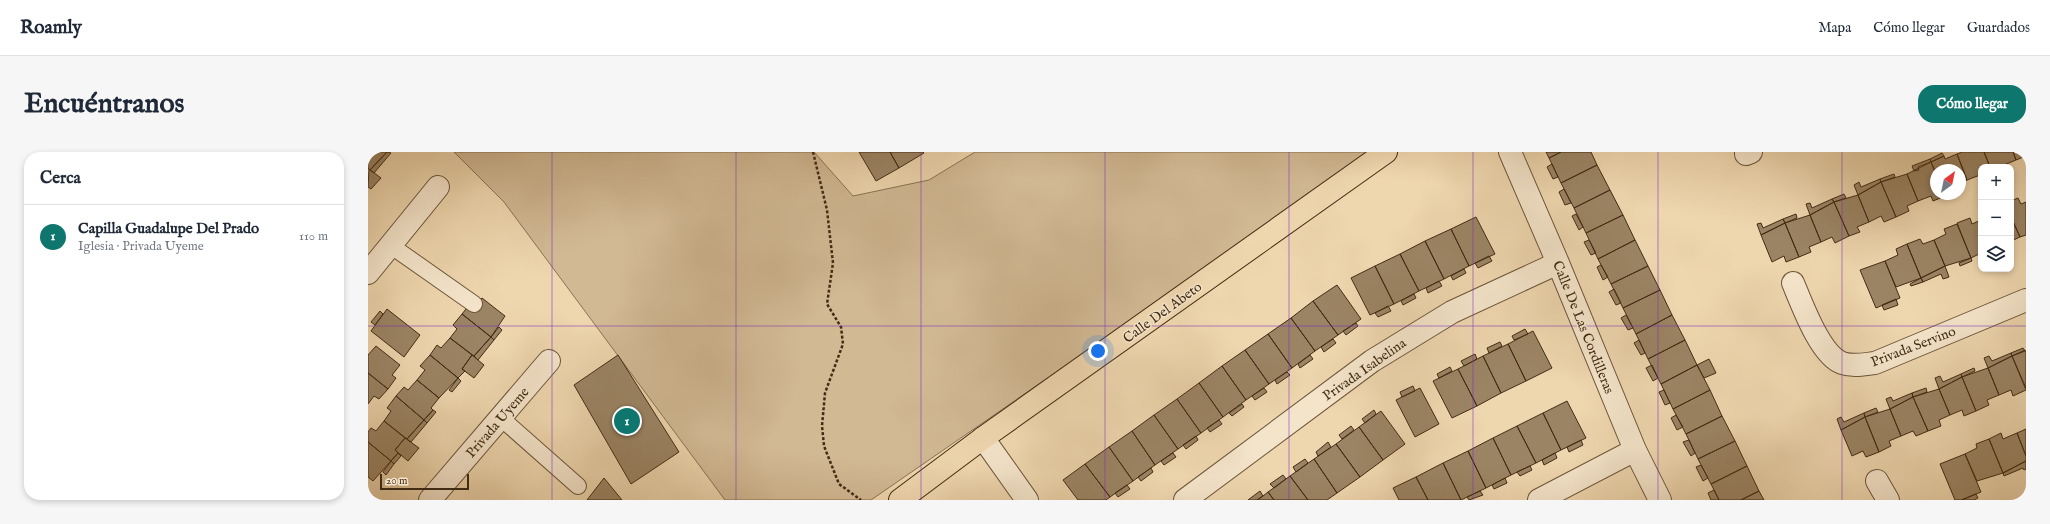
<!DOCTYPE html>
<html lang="es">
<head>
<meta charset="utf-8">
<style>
  body { margin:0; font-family:"IM FELL English",serif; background:#f6f6f7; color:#1f2937 }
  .controls { position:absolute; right:12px; top:12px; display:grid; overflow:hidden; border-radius:8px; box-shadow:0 2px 6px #0003 }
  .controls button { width:36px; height:36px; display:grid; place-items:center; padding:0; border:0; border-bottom:1px solid #e0e1e3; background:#fff; color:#1f2937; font:20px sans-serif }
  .compass { position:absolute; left:1562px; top:12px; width:36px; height:36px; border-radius:50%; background:#fff; box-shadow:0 2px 6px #0003; rotate:33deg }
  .scale { position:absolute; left:12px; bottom:10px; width:89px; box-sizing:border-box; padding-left:4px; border:2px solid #422c14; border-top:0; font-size:11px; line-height:14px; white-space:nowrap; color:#422c14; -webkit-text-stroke:3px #f4e4ca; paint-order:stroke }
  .you { position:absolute; left:730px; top:199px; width:14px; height:14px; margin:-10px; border:3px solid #fff; border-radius:50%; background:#1a73e8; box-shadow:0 0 0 6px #1a73e833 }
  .badge { display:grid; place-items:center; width:26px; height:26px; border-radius:50%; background:#0f766e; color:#fff; font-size:13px; font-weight:700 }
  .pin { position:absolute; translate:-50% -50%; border:2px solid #fff; box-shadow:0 1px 4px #0006 }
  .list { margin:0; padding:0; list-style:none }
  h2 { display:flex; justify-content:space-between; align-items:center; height:52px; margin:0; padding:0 16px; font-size:17px }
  h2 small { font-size:13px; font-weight:400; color:#747a83 }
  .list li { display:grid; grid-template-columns:26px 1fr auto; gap:12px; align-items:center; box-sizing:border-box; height:64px; padding:0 16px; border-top:1px solid #e0e1e3 }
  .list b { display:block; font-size:15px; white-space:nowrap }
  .list p { margin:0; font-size:13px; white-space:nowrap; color:#747a83 }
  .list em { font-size:13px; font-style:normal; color:#747a83 }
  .icon { flex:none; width:22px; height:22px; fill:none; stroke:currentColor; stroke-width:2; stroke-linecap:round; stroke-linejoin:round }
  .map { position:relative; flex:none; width:1658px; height:348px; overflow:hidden; border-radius:16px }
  header { display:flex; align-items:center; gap:24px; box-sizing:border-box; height:56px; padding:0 20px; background:#fff; border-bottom:1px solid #e0e1e3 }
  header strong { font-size:19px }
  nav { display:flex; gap:22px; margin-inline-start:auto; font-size:14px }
  .intro { display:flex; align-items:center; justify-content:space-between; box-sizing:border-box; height:96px; padding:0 24px }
  h1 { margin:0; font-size:28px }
  .button { padding:10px 18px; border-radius:16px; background:#0f766e; color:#fff; font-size:14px; font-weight:700 }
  main { display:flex; gap:24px; padding:0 24px }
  aside { flex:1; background:#fff; border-radius:16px; box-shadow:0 2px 6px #0003 }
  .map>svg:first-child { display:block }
  .green { fill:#d1b994; stroke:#8a7254 }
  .building { fill:#9b8464; stroke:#422c14 }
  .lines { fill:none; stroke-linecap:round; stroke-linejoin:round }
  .lane-casing { stroke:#6d563a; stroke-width:18 }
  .street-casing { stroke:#6d563a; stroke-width:24 }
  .primary-casing { stroke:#422c14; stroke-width:24 }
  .path { stroke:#422c14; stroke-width:2.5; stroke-dasharray:3 2; stroke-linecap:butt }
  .lane { stroke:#f4e4ca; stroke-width:16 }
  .street { stroke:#f4e4ca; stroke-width:22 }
  .primary { stroke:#eed6ae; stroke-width:22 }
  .grid { fill:none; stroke:#7b2cbf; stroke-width:1; stroke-opacity:0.55 }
  .labels { text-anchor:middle; stroke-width:3; stroke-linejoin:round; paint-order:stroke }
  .street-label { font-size:14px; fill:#422c14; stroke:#f4e4ca }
</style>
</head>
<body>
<header>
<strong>Roamly</strong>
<nav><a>Mapa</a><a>Cómo llegar</a><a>Guardados</a></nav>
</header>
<div class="intro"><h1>Encuéntranos</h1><a class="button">Cómo llegar</a></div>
<main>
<aside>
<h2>Cerca<small></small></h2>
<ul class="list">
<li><span class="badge">1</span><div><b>Capilla Guadalupe Del Prado</b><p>Iglesia · Privada Uyeme</p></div><em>110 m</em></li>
</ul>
</aside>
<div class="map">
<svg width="1658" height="348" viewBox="0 0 1658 348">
  <rect width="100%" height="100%" fill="#eed6ae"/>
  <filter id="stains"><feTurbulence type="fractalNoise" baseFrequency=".005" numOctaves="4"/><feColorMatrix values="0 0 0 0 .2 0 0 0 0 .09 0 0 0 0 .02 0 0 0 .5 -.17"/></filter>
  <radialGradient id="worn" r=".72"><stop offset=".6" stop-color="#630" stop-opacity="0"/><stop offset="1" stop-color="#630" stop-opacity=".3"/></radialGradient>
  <path class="green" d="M86,0H446L485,44L561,28L607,0H1007L503,348H357L136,50Z"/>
  <path class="building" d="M0,0H19L2,18L0,16Z
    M19,0L23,1L6,21L2,18Z
    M491,0H522L531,16L508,29Z
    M522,0H555L556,1L531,16Z
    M1178,0H1193L1181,6Z
    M1193,0H1223L1229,13L1193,31L1181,6Z
    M1594,0H1616L1622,15H1613V27L1612,23L1599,28L1589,2Z
    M1616,0H1645L1648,8L1636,13L1637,15H1622Z
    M1645,0H1658V4L1648,8Z
    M1574,1L1576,4L1563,10L1562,7Z
    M1589,2L1599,28L1592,31V18H1568V22L1563,10L1576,4L1577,7Z
    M1562,7L1563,10L1550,15L1551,18L1546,19L1544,14Z
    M1563,10L1568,22V42H1576L1577,44L1565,49L1563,44L1550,49L1539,22Z
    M1184,12L1190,25L1185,27L1179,15Z
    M1229,13L1242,38L1206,56L1193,31Z
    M1,17L13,26L3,37L0,35Z
    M1526,22L1527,25L1513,30L1512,27Z
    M1539,22L1550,49L1539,54L1541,59L1528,65L1513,30Z
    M1512,27L1513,30L1490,43L1486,33L1491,30L1493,35Z
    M1513,30L1528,65L1516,70L1513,64L1501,70L1490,43Z
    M1196,37L1203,51L1197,53L1191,40Z
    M1242,38L1255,63L1218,81L1206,56Z
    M1476,42L1478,46L1466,50L1464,47Z
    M1490,43L1501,70L1489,75L1492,80L1481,84L1466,50Z
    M1650,46L1653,52L1658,50V83L1652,85L1643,65V49Z
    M1464,47L1466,50L1442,63L1438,52L1442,51L1444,56Z
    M1466,50L1481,84L1467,91L1464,85L1453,90L1442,63Z
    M1208,62L1215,75L1211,78L1204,64Z
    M1428,62L1429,66L1417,71L1415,67Z
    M1255,63L1267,88L1230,107L1218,81Z
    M1442,63L1453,90L1441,95L1443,100L1431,105L1417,71Z
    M1108,65L1127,102L1101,114L1083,77Z
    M1643,65L1652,85L1643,89Z
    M1602,66L1604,72L1613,68V101L1603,106L1589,71Z
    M1415,67L1417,71L1393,83L1389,72L1393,71L1395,76Z
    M1417,71L1431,105L1418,110L1416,104L1404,110L1393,83Z
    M1589,72L1603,106L1577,114L1566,88L1578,82L1576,77Z
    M1083,77L1101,114L1076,127L1057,89Z
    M1552,87L1555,92L1566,88L1577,114L1553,126L1539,92Z
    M1221,88L1228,101L1223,103L1216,90Z
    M1267,88L1280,114L1243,132L1230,107Z
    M1057,89L1076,127L1051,139L1032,102Z
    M1539,92L1553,126L1528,135L1517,109L1530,103L1528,97Z
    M1032,102L1051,139L1026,152L1007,114Z
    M1121,104L1124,109L1110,116L1107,111Z
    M1603,106L1604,109L1592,114L1591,111Z
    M1517,109L1532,146L1508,156L1492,118Z
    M1233,113L1240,125L1235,128L1229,115Z
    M1007,114L1026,152L1002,163L983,126Z
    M1280,114L1292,138L1255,156L1243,132Z
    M1577,114L1581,125L1575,127L1573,122L1555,130L1553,126Z
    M1096,117L1098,121L1085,128L1083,124Z
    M1553,126L1555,130L1543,134L1542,132Z
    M1071,129L1074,134L1060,141L1058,136Z
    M969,133L993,167L970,183L945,149Z
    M1246,137L1253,151L1248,153L1241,140Z
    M1292,138L1304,163L1268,182L1255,156Z
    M1046,142L1048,146L1035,153L1033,149Z
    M114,146L137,164L123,185L94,162L102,152L106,156Z
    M1528,147L1530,153L1516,158L1514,153Z
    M945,149L970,183L947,199L923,166Z
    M1020,154L1023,159L1010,165L1007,161Z
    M19,157L52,183L36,205L3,179Z
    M12,159L15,162L7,173L3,170Z
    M94,162L123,185L106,204L82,186L89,177L85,173Z
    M1258,163L1265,176L1260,178L1253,166Z
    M1304,163L1317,188L1280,207L1268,182Z
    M923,166L947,199L924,216L900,182Z
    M988,171L990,174L978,183L975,179Z
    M131,175L134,178L126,188L123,185Z
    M1157,177L1160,182L1146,188L1144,184Z
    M1165,179L1184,216L1158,229L1140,192Z
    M900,182L924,216L901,232L877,198Z
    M123,185L126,188L110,208L106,204Z
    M82,186L104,203L94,217L97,219L90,226L62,203L69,193L73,196Z
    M965,187L968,191L956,200L953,195Z
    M1271,188L1277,201L1273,203L1266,191Z
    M1317,188L1329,213L1293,232L1280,207Z
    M1132,190L1134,194L1121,201L1119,196Z
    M1140,192L1158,229L1133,241L1115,204Z
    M8,194L32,213L24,223L28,226L20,237L0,221V203Z
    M1655,196L1657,199L1644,204L1643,201Z
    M877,198L901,232L878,248L854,214Z
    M1657,198L1658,200V236L1644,204Z
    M1643,201L1644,204L1620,216L1616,206L1621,204L1624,209Z
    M1107,202L1109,207L1096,214L1093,209Z
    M62,203L90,226L71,246L49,228L57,218L52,214Z
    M104,203L116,213L106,226L94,217Z
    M250,203L311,300L263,332L206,233Z
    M942,203L945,207L932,216L930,212Z
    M1115,204L1133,241L1109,254L1090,217Z
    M1644,204L1658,238L1645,244L1643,238L1631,243L1620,216Z
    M1341,207L1348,221L1336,226L1329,213Z
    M1284,213L1290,226L1285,229L1278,216Z
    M1329,213L1342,238L1305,257L1293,232Z
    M854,214L878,248L855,265L831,231Z
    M1082,215L1084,219L1071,226L1069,222Z
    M1606,216L1607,219L1594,225L1593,222Z
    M1620,216L1631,243L1619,248L1621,253L1608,259L1594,225Z
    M1090,217L1109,254L1084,266L1065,229Z
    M919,220L922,223L909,232L907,228Z
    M0,221L20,237L11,247L6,244L0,252Z
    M1593,222L1594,225L1571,237L1567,226L1572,224L1575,230Z
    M1594,225L1608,259L1596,264L1594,258L1582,263L1571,237Z
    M90,226L93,229L84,240L81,238Z
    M49,228L71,246L63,256L65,258L56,268L28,244L36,235L40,238Z
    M831,231L855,265L833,281L809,247Z
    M1045,234L1047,239L1034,245L1032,240Z
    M896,236L899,240L887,248L884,244Z
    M1052,236L1071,272L1047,285L1028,248Z
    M1558,236L1559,240L1545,245L1544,241Z
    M1571,237L1582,263L1571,268L1573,274L1560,279L1545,245Z
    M1296,238L1302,251L1297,253L1291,240Z
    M1342,238L1354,264L1318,282L1305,257Z
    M1544,241L1545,245L1522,257L1518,247L1523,245L1525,249Z
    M28,244L56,268L39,287L16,269L23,259L19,256Z
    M1545,245L1560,279L1548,284L1545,279L1533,284L1522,257Z
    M809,247L833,281L810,297L786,263Z
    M1199,249L1218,286L1193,298L1175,261Z
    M874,252L876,255L864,264L861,261Z
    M1508,256L1510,260L1497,265L1496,261Z
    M1522,257L1533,284L1521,289L1523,294L1511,300L1497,265Z
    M65,258L68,260L59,271L56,268Z
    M1006,258L1008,262L997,271L994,267Z
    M1013,259L1037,292L1015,308L991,275Z
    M1175,261L1193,298L1168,311L1149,274Z
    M1496,261L1497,265L1473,278L1469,267L1473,265L1476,270Z
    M786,263L810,297L787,313L764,279Z
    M1308,263L1315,275L1309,278L1303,266Z
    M1354,264L1367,289L1330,307L1318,282Z
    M1497,265L1511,300L1498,305L1495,299L1484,304L1473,278Z
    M56,268L59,271L43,290L39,287Z
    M851,268L854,272L842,280L839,276Z
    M16,269L37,286L27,298L30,301L23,309L0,290V280L3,276L8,279Z
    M983,274L986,278L974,287L971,283Z
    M1149,274L1168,311L1143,323L1125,286Z
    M991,275L1015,308L992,325L968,292Z
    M1658,277V304L1649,281Z
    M764,279L787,313L765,329L741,295Z
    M1633,281L1635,287L1649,281L1658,304V309L1635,321L1621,287Z
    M828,284L830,288L818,297L815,293Z
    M37,286L51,296L40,309L27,298Z
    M1125,286L1143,323L1118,336L1100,299Z
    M1621,287L1635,321L1609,329L1597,302L1609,296L1608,292Z
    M1213,288L1215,293L1201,300L1199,295Z
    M1321,288L1327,301L1323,304L1315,290Z
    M1367,289L1379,314L1343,332L1330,307Z
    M0,290L23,309L5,329L0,325Z
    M960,290L963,295L950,304L948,300Z
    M968,292L992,325L969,341L946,307Z
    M741,295L765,329L742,345L717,312Z
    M1100,299L1118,336L1093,348L1075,311Z
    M30,301L33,304L26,312L23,309Z
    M805,301L808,305L796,313L793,309Z
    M1187,301L1189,306L1176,313L1174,308Z
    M1597,302L1613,340L1593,348H1587L1572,312Z
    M937,307L940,311L928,320L925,315Z
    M946,307L969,341L959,348H940L922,324Z
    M23,309L26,312L18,323L15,320Z
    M1658,309V317L1656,318L1655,316L1636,324L1635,321Z
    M1075,311L1093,348H1060L1048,325Z
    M717,312L742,345L738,348H710L695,328Z
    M1333,313L1340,326L1335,329L1328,315Z
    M1162,314L1164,318L1152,324L1149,320Z
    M1379,314L1391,339L1373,348H1351L1343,332Z
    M783,316L785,320L773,329L770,325Z
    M915,323L918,327L906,336L902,332Z
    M922,324L940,348H906L900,340Z
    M1048,325L1060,348H1031L1025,336Z
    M236,326L254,348H219Z
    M1137,326L1139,331L1126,337L1124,333Z
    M759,333L762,337L750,345L747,341Z
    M1346,338L1351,348H1343L1340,341Z
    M892,339L895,344L889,348H880Z
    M1112,339L1115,343L1101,348L1099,345Z
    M1391,339L1396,348H1373Z
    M900,340L906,348H889L895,344Z
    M1608,342L1610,346L1606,348H1594Z"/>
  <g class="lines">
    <defs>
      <path id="lane" d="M22,93L106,152
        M133,266L210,334"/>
      <path id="street" d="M1142,0L1190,111L1267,298L1292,348
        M1378,0V2L1383,0
        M0,121L70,35
        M1425,131C1434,152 1452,203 1474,211C1485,215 1497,212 1507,211L1658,148
        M615,286L659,348
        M1509,329L1520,348
        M62,348L181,209
        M817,348L1004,209L1084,160L1190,111
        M1171,348L1267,298"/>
      <path id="primary" d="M532,348L615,286L1018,0"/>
    </defs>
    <use href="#lane" class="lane-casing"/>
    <use href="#street" class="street-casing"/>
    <use href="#primary" class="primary-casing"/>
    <path class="path" d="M445,0L459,58L465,111L459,152L473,175L475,192L457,241L454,274L456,294L471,332L493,348"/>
    <use href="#lane" class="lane"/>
    <use href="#street" class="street"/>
    <use href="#primary" class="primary"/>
  </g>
  <path class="grid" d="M184,0V348M368,0V348M553,0V348M737,0V348M921,0V348M1105,0V348M1290,0V348M1474,0V348M0,174H1658"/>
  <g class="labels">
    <g class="street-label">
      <text transform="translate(794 160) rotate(-36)" y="5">Calle Del Abeto</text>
      <text transform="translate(1216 175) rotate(68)" y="5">Calle De Las Cordilleras</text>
      <text transform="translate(1545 194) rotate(-21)" y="5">Privada Servino</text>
      <text transform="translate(996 217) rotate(-35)" y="5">Privada Isabelina</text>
      <text transform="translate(129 270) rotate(-49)" y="5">Privada Uyeme</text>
    </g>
  </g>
  <rect width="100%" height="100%" filter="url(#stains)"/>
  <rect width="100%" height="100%" fill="url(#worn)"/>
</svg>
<div class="controls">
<button>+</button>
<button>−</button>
<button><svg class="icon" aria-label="layers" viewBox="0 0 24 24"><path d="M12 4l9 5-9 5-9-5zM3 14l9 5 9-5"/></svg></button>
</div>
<svg class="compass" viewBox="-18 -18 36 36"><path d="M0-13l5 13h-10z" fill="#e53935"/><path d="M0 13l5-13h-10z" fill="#747a83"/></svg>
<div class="scale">20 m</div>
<div class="you"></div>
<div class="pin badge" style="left:259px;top:269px">1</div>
</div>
</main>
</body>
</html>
